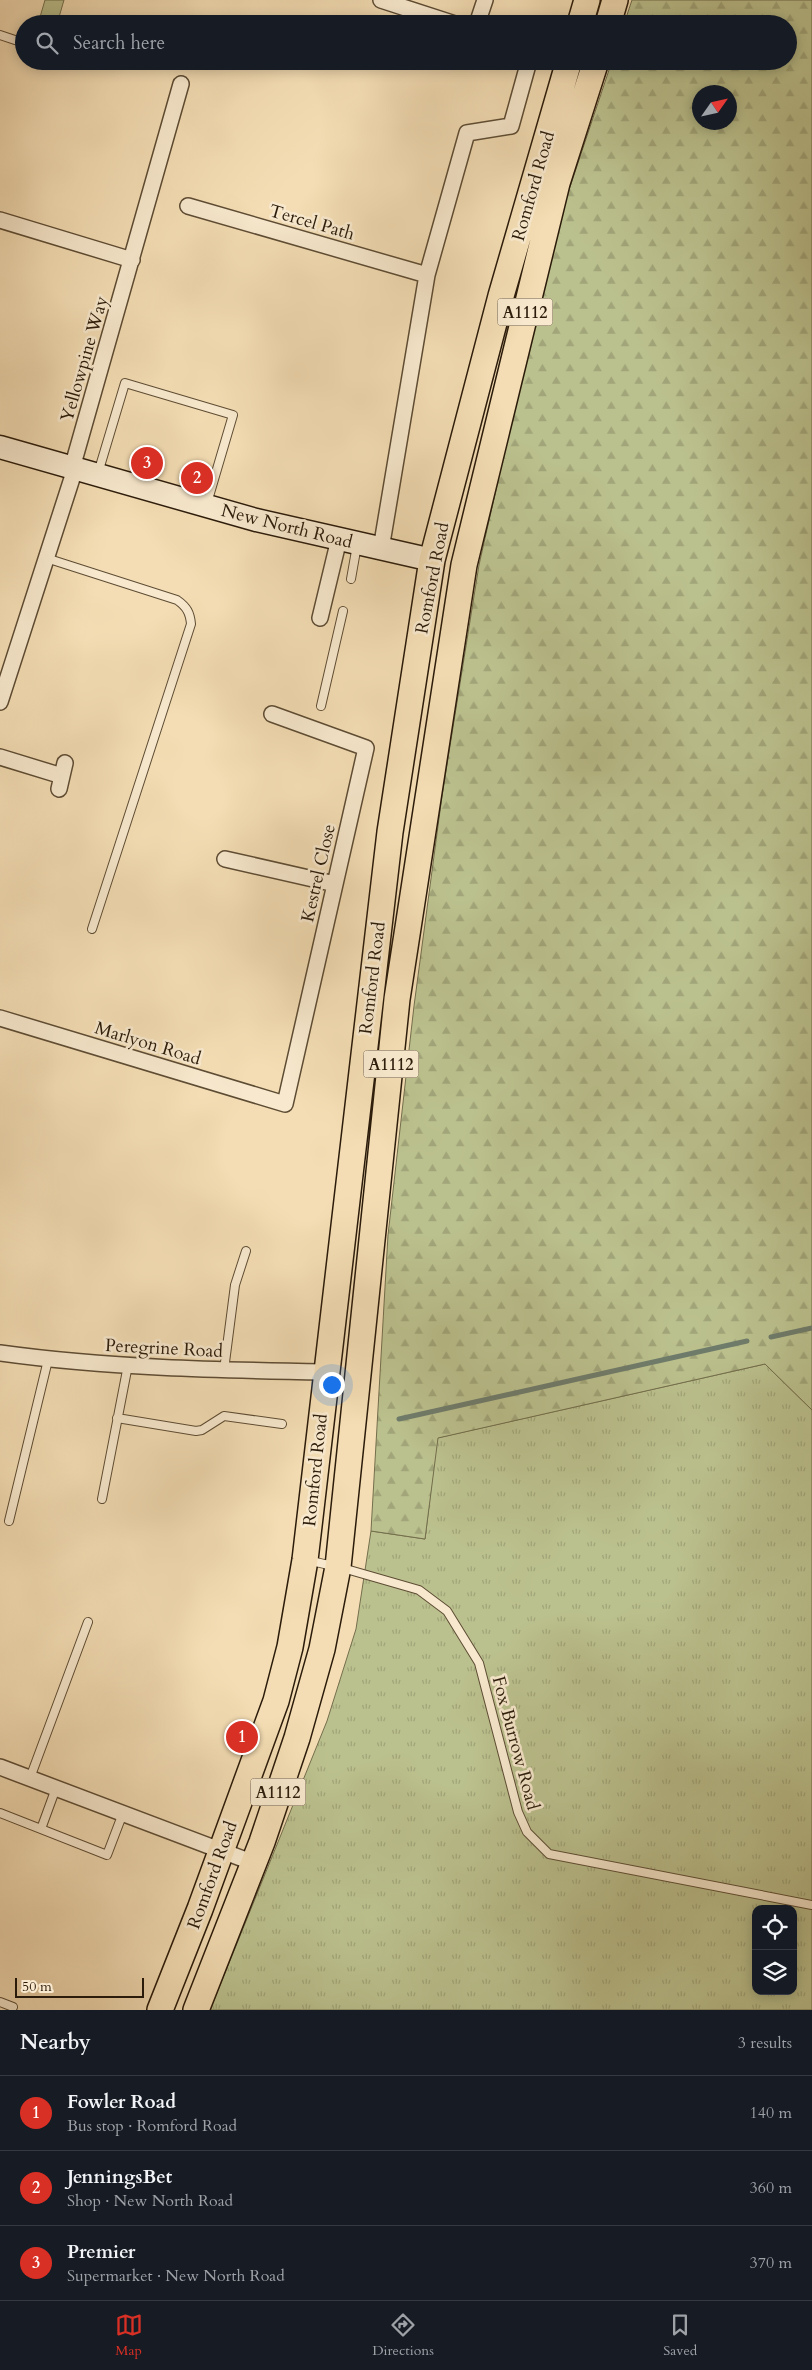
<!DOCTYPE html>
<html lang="en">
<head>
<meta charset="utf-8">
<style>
  body { margin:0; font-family:Cardo,serif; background:#242831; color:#f1f3f6 }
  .controls { position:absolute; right:15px; bottom:15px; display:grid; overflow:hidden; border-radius:10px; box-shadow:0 2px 12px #0003 }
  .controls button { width:45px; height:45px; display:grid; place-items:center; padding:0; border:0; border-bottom:1px solid #363941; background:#171b24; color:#f1f3f6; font:25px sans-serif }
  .compass { position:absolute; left:692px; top:85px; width:45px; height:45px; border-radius:50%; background:#171b24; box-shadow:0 2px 12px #0003; rotate:56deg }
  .scale { position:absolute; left:15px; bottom:12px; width:129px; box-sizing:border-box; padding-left:5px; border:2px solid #2b1b0a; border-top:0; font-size:14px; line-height:18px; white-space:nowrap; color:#2b1b0a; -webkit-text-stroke:4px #f8e9ce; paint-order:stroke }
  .you { position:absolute; left:331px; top:1384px; width:18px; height:18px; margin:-12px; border:4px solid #fff; border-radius:50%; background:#1a73e8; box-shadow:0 0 0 8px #1a73e833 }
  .badge { display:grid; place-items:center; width:32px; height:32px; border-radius:50%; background:#d93025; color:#fff; font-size:16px; font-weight:700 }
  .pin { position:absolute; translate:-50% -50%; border:2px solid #fff; box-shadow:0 1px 5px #0006 }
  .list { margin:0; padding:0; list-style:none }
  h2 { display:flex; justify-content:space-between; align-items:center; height:65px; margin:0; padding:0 20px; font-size:21px }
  h2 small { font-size:16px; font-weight:400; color:#9ea1a6 }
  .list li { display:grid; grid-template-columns:32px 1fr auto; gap:15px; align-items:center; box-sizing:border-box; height:75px; padding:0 20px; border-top:1px solid #363941 }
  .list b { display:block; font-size:19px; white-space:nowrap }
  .list p { margin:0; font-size:16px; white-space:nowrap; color:#9ea1a6 }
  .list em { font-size:16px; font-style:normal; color:#9ea1a6 }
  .icon { flex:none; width:28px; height:28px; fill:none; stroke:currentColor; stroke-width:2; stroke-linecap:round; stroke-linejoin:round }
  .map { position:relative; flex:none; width:812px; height:2010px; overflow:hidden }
  .search { position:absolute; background:#171b24; box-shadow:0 2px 12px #0003; left:15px; right:15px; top:15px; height:55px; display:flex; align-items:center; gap:12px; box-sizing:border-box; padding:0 18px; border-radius:28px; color:#9ea1a6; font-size:19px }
  .sheet { height:290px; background:#171b24 }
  nav { display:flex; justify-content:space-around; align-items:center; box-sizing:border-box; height:70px; border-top:1px solid #363941; background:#171b24; font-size:14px; color:#9ea1a6 }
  nav a { display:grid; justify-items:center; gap:2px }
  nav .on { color:#d93025 }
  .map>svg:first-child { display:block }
  .grass { fill:url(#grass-tufts); stroke:#736e4c; fill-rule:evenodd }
  .forest { fill:url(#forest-firs); stroke:#736e4c; fill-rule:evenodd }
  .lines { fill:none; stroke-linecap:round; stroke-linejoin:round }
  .stream { stroke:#6f7c6b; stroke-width:5 }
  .lane-casing { stroke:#5d4c34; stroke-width:10 }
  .street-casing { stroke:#5d4c34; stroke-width:18 }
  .secondary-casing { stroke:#2b1b0a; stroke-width:25 }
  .primary-casing { stroke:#2b1b0a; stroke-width:28 }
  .lane { stroke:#f8e9ce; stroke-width:8 }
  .street { stroke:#f8e9ce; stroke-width:15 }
  .secondary { stroke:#f8e9ce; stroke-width:22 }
  .primary { stroke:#f4ddb4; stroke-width:25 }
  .labels { text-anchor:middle; stroke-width:5; stroke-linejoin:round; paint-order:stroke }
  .shield { fill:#f8e9ce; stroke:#685945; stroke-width:1 }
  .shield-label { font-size:16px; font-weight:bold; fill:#2b1b0a }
  .street-label { font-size:18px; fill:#2b1b0a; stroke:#f8e9ce }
</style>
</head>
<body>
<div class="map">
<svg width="812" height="2010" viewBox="0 0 812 2010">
  <defs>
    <pattern id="grass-tufts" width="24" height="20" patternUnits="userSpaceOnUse" patternTransform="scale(1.25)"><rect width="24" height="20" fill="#bbc18e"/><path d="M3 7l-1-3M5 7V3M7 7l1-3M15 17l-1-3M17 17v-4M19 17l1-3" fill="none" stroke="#a1a579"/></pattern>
    <pattern id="forest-firs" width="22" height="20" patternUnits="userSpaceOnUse" patternTransform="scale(1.25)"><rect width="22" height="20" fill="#bbc18e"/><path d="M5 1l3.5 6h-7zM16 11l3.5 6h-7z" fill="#a1a579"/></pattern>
  </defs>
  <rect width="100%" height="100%" fill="#f4ddb4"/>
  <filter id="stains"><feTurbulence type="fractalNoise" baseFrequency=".004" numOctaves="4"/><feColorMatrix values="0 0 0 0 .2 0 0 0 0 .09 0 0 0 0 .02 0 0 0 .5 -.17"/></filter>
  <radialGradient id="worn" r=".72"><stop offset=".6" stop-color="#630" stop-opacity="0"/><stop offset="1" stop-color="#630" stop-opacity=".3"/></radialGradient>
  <path class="grass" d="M45,0H64L57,24H38Z
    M765,1364L812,1410V2010H210L327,1721L356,1629L371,1531L425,1539L437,1438ZM756,1909H793V1991H756Z"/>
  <path class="forest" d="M632,0H812V1410L765,1364L438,1438L425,1539L371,1531L388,1235L414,1006L442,796L479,565L529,343L565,202L612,61H788V24H624ZM700,92H730V122H700Z"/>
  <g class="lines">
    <path class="stream" d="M771,1337L812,1328
      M399,1419L747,1341"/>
    <defs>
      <path id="lane" d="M0,35L24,43
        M98,473L125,383L233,415L207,503
        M46,558L177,600C187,607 190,613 191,624L92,929
        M351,579L357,545
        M321,706L343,611
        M224,1370L235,1285L246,1251
        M117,1418L196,1431L202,1430L224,1416L282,1424
        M102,1499L128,1365
        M9,1521L48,1360
        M307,1560L346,1569L419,1590L447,1611L479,1663L518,1812L527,1832L549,1854L812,1905
        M30,1778L88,1622
        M0,1813L107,1855L123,1813
        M41,1829L56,1788
        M0,2002L13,2007"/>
      <path id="street" d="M381,0L455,24
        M477,24L485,0
        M188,206L427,275
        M0,220L132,260
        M72,468L181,84
        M381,549L427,275L467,133L511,126L529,61
        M320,618L339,539
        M0,702L75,469
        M0,757L62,776
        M59,789L65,763
        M225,859L335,884
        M0,1018L285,1104L366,748L272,714
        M0,1353C108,1368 217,1370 326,1372
        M0,1767L254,1863"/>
      <path id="secondary" d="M0,447L256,520L432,560"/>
      <path id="primary" d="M580,24L587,0
        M608,24L615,0
        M160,2010L200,1909L276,1701L290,1647L305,1560L390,832L432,560L501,296L569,61
        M196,2010L262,1842L297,1738L322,1649L338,1567L397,999L464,565L557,183L596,61"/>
    </defs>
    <use href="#lane" class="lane-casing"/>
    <use href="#street" class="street-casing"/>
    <use href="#secondary" class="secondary-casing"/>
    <use href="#primary" class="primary-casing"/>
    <use href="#lane" class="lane"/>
    <use href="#street" class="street"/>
    <use href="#secondary" class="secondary"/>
    <use href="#primary" class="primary"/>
  </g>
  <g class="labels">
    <g class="shield">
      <rect x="497.5" y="298.5" width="55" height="27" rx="4"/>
      <rect x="363.5" y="1050.5" width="55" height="27" rx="4"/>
      <rect x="250.5" y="1778.5" width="55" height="27" rx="4"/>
    </g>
    <g class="shield-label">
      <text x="525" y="318">A1112</text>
      <text x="391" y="1070">A1112</text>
      <text x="278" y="1798">A1112</text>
    </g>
    <g class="street-label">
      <text transform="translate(533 186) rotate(-74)" y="6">Romford Road</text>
      <text transform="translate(312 222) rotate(16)" y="6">Tercel Path</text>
      <text transform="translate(84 359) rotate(-74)" y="6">Yellowpine Way</text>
      <text transform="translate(287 526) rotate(14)" y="6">New North Road</text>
      <text transform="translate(432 578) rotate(-79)" y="6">Romford Road</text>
      <text transform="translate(318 873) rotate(-77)" y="6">Kestrel Close</text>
      <text transform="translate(372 978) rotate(-83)" y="6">Romford Road</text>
      <text transform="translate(148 1043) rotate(17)" y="6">Marlyon Road</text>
      <text transform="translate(164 1348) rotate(3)" y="6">Peregrine Road</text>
      <text transform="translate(315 1470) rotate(-84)" y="6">Romford Road</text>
      <text transform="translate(516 1743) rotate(75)" y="6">Fox Burrow Road</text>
      <text transform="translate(212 1875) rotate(-70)" y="6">Romford Road</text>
    </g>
  </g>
  <rect width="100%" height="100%" filter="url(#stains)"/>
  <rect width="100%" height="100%" fill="url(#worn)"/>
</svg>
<div class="controls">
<button><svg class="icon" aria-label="locate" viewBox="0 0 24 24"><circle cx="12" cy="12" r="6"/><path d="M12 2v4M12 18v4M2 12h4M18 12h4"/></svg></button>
<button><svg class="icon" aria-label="layers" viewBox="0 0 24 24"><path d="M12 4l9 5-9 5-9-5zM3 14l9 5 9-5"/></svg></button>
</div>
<svg class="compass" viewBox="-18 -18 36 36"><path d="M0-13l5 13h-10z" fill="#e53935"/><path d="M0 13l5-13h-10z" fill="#9ea1a6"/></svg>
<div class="scale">50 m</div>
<div class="you"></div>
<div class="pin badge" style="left:242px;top:1737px">1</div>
<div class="pin badge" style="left:197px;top:478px">2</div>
<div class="pin badge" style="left:147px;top:463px">3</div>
<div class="search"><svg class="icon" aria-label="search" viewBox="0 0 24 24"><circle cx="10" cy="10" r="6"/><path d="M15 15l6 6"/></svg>Search here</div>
</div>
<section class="sheet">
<h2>Nearby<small>3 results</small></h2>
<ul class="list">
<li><span class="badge">1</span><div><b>Fowler Road</b><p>Bus stop · Romford Road</p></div><em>140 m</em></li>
<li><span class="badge">2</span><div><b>JenningsBet</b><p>Shop · New North Road</p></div><em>360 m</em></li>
<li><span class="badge">3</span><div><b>Premier</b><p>Supermarket · New North Road</p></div><em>370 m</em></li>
</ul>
</section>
<nav>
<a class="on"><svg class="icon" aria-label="map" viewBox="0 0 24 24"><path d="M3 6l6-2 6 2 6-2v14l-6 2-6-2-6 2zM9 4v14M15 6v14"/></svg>Map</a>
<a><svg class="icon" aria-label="directions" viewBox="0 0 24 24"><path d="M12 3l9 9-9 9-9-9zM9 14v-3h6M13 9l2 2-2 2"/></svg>Directions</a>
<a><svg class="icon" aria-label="saved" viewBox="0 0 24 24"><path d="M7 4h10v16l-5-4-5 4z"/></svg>Saved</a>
</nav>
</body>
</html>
